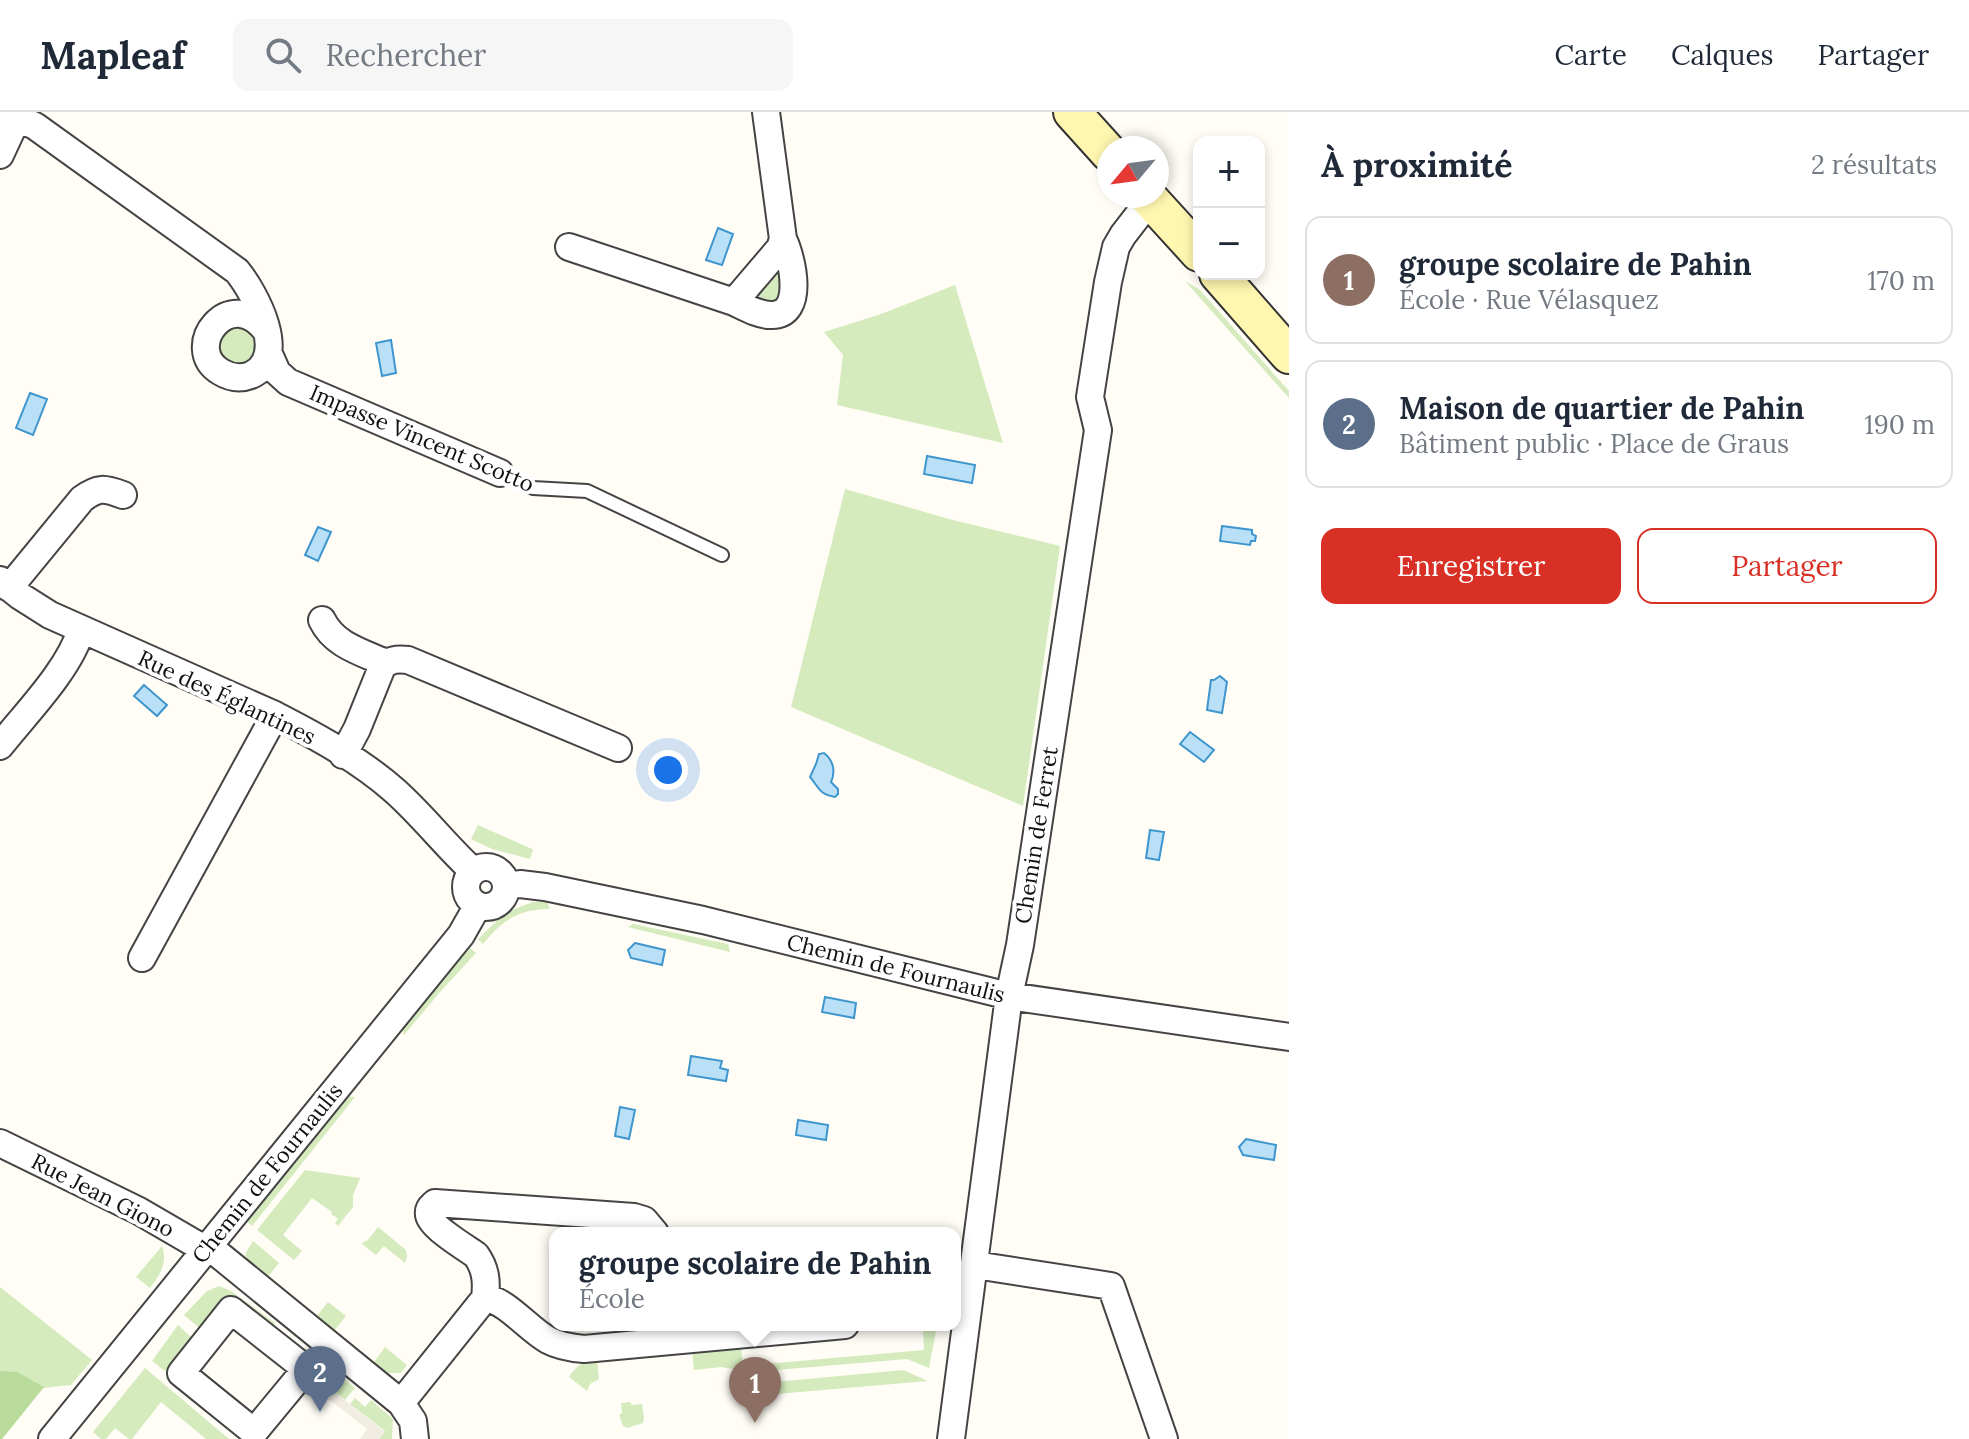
<!DOCTYPE html>
<html lang="fr">
<head>
<meta charset="utf-8">
<style>
  body { margin:0; font-family:Lora,serif; background:#f6f6f7; color:#1f2937 }
  .controls { position:absolute; right:24px; top:24px; display:grid; overflow:hidden; border-radius:16px; box-shadow:0 4px 12px #0003 }
  .controls button { width:72px; height:72px; display:grid; place-items:center; padding:0; border:0; border-bottom:2px solid #e0e1e3; background:#fff; color:#1f2937; font:40px sans-serif }
  .compass { position:absolute; left:1097px; top:24px; width:72px; height:72px; border-radius:50%; background:#fff; box-shadow:0 4px 12px #0003; rotate:241deg }
  .you { position:absolute; left:668px; top:658px; width:28px; height:28px; margin:-20px; border:6px solid #fff; border-radius:50%; background:#1a73e8; box-shadow:0 0 0 12px #1a73e833 }
  .badge { display:grid; place-items:center; width:52px; height:52px; border-radius:50%; background:#d93025; color:#fff; font-size:26px; font-weight:700 }
  .pin { position:absolute; translate:-50% -66px; filter:drop-shadow(0 2px 4px #0008) }
  .pin::after { content:''; position:absolute; top:42px; width:28px; height:24px; background:inherit; clip-path:polygon(0 0,100% 0,50% 100%) }
  .popup { position:absolute; left:549px; top:1115px; width:412px; height:104px; box-sizing:border-box; display:grid; place-content:center; border-radius:16px; background:#fff; filter:drop-shadow(0 2px 6px #0005); font-size:26px; white-space:nowrap; color:#747a83 }
  .popup b { font-size:30px; color:#1f2937 }
  .popup::after { content:''; position:absolute; left:50%; top:100%; margin-left:-16px; border:16px solid transparent; border-top-color:#fff }
  .list { margin:0; padding:0; list-style:none }
  h2 { display:flex; justify-content:space-between; align-items:center; height:104px; margin:0; padding:0 32px; font-size:34px }
  h2 small { font-size:26px; font-weight:400; color:#747a83 }
  .list li { display:grid; grid-template-columns:52px 1fr auto; gap:24px; align-items:center; box-sizing:border-box; height:128px; margin:0 16px 16px; padding:0 16px; border:2px solid #e0e1e3; border-radius:16px }
  .list b { display:block; font-size:30px; white-space:nowrap }
  .list p { margin:0; font-size:26px; white-space:nowrap; color:#747a83 }
  .list em { font-size:26px; font-style:normal; color:#747a83 }
  .actions { display:flex; gap:16px; padding:24px 32px }
  .actions a { flex:1; padding:18px 0; border:2px solid #d93025; border-radius:16px; text-align:center; font-size:28px; color:#d93025 }
  .actions .main { background:#d93025; color:#fff }
  .icon { flex:none; width:44px; height:44px; fill:none; stroke:currentColor; stroke-width:2; stroke-linecap:round; stroke-linejoin:round }
  .map { position:relative; flex:none; width:1289px; height:1327px; overflow:hidden }
  header { display:flex; align-items:center; gap:48px; box-sizing:border-box; height:112px; padding:0 40px; background:#fff; border-bottom:2px solid #e0e1e3 }
  header strong { font-size:38px }
  nav { display:flex; gap:44px; margin-inline-start:auto; font-size:28px }
  .search { width:560px; height:72px; background:#f6f6f7; display:flex; align-items:center; gap:20px; box-sizing:border-box; padding:0 28px; border-radius:16px; color:#747a83; font-size:30px }
  main { display:flex }
  aside { flex:1; background:#fff }
  .map>svg:first-child { display:block }
  .green { fill:#d5ebbd }
  .forest { fill:#b9dc9c }
  .plaza { fill:#f1ede2 }
  .water { fill:#b9e0f7; stroke:#3f96cf; stroke-width:2 }
  .lines { fill:none; stroke-linecap:round; stroke-linejoin:round }
  .lane-casing { stroke:#444; stroke-width:16 }
  .street-casing { stroke:#444; stroke-width:30 }
  .secondary-casing { stroke:#333; stroke-width:40 }
  .lane { stroke:#fff; stroke-width:12 }
  .street { stroke:#fff; stroke-width:26 }
  .secondary { stroke:#fff6b0; stroke-width:36 }
  .labels { text-anchor:middle; stroke-width:8; stroke-linejoin:round; paint-order:stroke }
  .street-label { font-size:22px; fill:#111; stroke:#fff }
</style>
</head>
<body>
<header>
<strong>Mapleaf</strong>
<div class="search"><svg class="icon" aria-label="search" viewBox="0 0 24 24"><circle cx="10" cy="10" r="6"/><path d="M15 15l6 6"/></svg>Rechercher</div>
<nav><a>Carte</a><a>Calques</a><a>Partager</a></nav>
</header>
<main>
<div class="map">
<svg width="1289" height="1327" viewBox="0 0 1289 1327">
  <rect width="100%" height="100%" fill="#fffdf5"/>
  <path class="green" d="M783,144L779,195L755,190L756,182Z
    M1185,169L1200,178L1289,279V286Z
    M955,173L1003,331L837,293L843,243L824,220L881,202Z
    M235,214L254,221L259,235L250,251L231,255L218,241L222,221Z
    M845,377L949,407L1060,434L1023,694L791,595Z
    M478,713L532,737L533,738L530,747L492,737L471,727Z
    M533,790H547L550,797C518,797 503,808 483,832L478,827L506,800Z
    M633,812L728,832L730,840L628,815Z
    M470,836L476,841L440,880L404,923L402,915L442,866Z
    M345,984L355,985L252,1114L246,1109Z
    M305,1058L360,1066L353,1084V1095L338,1114L335,1111L338,1107L331,1102L332,1100L312,1086L283,1123L302,1139L294,1148L257,1118Z
    M378,1115L406,1138L407,1145L405,1151L384,1134L376,1143L362,1132L365,1129H367Z
    M253,1129L279,1151L267,1166L250,1152L245,1142Z
    M162,1134C168,1151 160,1163 150,1176L136,1165Z
    M219,1174L231,1179L275,1211L264,1224L231,1198L210,1225L184,1203L207,1179Z
    M0,1175L92,1248L71,1273L43,1276L2,1327H0Z
    M328,1190L346,1204L334,1219L316,1205Z
    M178,1213L202,1235L181,1261L207,1292L152,1249Z
    M923,1219H936L929,1256L907,1247L752,1260L721,1255L694,1258L692,1238L741,1235L743,1254L924,1238Z
    M385,1235L407,1253L401,1261H385L374,1250Z
    M597,1247L599,1267L590,1272L587,1279L569,1265C577,1253 583,1249 597,1247Z
    M331,1255L355,1276L345,1288L321,1268Z
    M145,1256L229,1327H206L161,1290L132,1327H129L115,1316L106,1327H101L93,1320Z
    M903,1258L928,1269L753,1284L746,1275L747,1271L753,1272Z
    M355,1286L365,1295L371,1288L393,1307L392,1327H379L385,1319L350,1292Z
    M630,1290L632,1293L642,1292L644,1305L643,1311L627,1316L623,1314L619,1303L622,1301L621,1291Z"/>
  <path class="forest" d="M0,1259L17,1260L44,1275L2,1327H0Z"/>
  <path class="plaza" d="M316,1244L331,1255L321,1269L385,1320L379,1327H360L367,1317L318,1279L314,1281L308,1279L297,1293L285,1283Z"/>
  <path class="water" d="M718,116L733,122L722,153L706,148Z
    M391,228L396,261L382,264L376,231Z
    M30,281L47,287L33,323L16,316Z
    M927,344L975,353L972,371L924,362Z
    M1222,414L1252,418V422L1256,424L1255,429H1251L1250,433L1220,429Z
    M318,415L331,420L318,449L305,443Z
    M1220,564L1227,570L1222,601L1207,598L1211,568H1214Z
    M144,573L167,593L157,604L134,584Z
    M1190,620L1214,638L1204,650L1180,632Z
    M824,641C833,648 836,659 831,670L838,677V682L835,685C819,682 820,677 810,665L816,652L819,642Z
    M1150,718L1164,720L1159,748L1146,746Z
    M635,831L665,838L662,853L631,846L628,838Z
    M825,885L856,891L854,906L822,900Z
    M691,944L722,949L720,956L728,958L726,969L688,963Z
    M620,995L635,998L629,1027L615,1024Z
    M798,1008L828,1013L826,1028L796,1023Z
    M1246,1027L1276,1033L1274,1048L1243,1043L1239,1035Z"/>
  <g class="lines">
    <defs>
      <path id="lane" d="M500,361L533,376L587,379L722,443"/>
      <path id="street" d="M5,0L35,14L237,159C255,181 290,246 251,263C241,267 231,266 221,260C180,236 231,170 267,220
        M0,43L20,0
        M569,135L734,190C745,195 758,203 771,203C806,204 792,145 783,127L766,0
        M734,190L780,136L783,127
        M269,242L277,260L288,270L500,361
        M0,468L20,484L50,503L275,603C316,624 360,648 395,679C423,704 446,734 473,759
        M9,476L82,387C98,375 104,376 123,383
        M322,508C334,533 361,540 386,551
        M0,634C26,601 69,558 81,518
        M343,643L357,617L382,555C389,547 398,547 408,548L618,636
        M466 775a20 20 0 1 1 40 0a20 20 0 1 1-40 0Z
        M506,774L520,772L545,775L703,808L1009,884L1289,925
        M142,846L275,603
        M0,1031L139,1099L194,1131L218,1142L401,1291L413,1309L415,1327
        M975,1153L1111,1174L1164,1327
        M485,1186C487,1170 486,1157 476,1143C466,1136 431,1115 429,1103C428,1096 431,1095 435,1091L634,1105L644,1108L655,1121
        M231,1198L306,1257L254,1320L181,1261Z
        M401,1291L485,1186C506,1188 528,1217 548,1228C559,1234 572,1236 584,1237L845,1213
        M52,1327L461,823L478,793
        M951,1327L1009,884L1020,833L1098,318L1090,285L1108,170L1116,135L1123,123L1140,101L1152,90"/>
      <path id="secondary" d="M1072,0L1109,41
        M1147,84L1199,141
        M1218,162L1289,243"/>
    </defs>
    <use href="#lane" class="lane-casing"/>
    <use href="#street" class="street-casing"/>
    <use href="#secondary" class="secondary-casing"/>
    <use href="#lane" class="lane"/>
    <use href="#street" class="street"/>
    <use href="#secondary" class="secondary"/>
  </g>
  <g class="labels">
    <g class="street-label">
      <text transform="translate(422 326) rotate(23)" y="8">Impasse Vincent Scotto</text>
      <text transform="translate(227 585) rotate(25)" y="8">Rue des Églantines</text>
      <text transform="translate(1036 723) rotate(-81)" y="8">Chemin de Ferret</text>
      <text transform="translate(896 856) rotate(14)" y="8">Chemin de Fournaulis</text>
      <text transform="translate(267 1061) rotate(-51)" y="8">Chemin de Fournaulis</text>
      <text transform="translate(103 1083) rotate(27)" y="8">Rue Jean Giono</text>
    </g>
  </g>
</svg>
<div class="controls">
<button>+</button>
<button>−</button>
</div>
<svg class="compass" viewBox="-18 -18 36 36"><path d="M0-13l5 13h-10z" fill="#e53935"/><path d="M0 13l5-13h-10z" fill="#747a83"/></svg>
<div class="you"></div>
<div class="pin badge" style="left:755px;top:1311px;background:#8d6e63">1</div>
<div class="popup"><b>groupe scolaire de Pahin</b>École</div>
<div class="pin badge" style="left:320px;top:1300px;background:#5c6f8a">2</div>
</div>
<aside>
<h2>À proximité<small>2 résultats</small></h2>
<ul class="list">
<li><span class="badge" style="background:#8d6e63">1</span><div><b>groupe scolaire de Pahin</b><p>École · Rue Vélasquez</p></div><em>170 m</em></li>
<li><span class="badge" style="background:#5c6f8a">2</span><div><b>Maison de quartier de Pahin</b><p>Bâtiment public · Place de Graus</p></div><em>190 m</em></li>
</ul>
<div class="actions"><a class="main">Enregistrer</a><a>Partager</a></div>
</aside>
</main>
</body>
</html>
